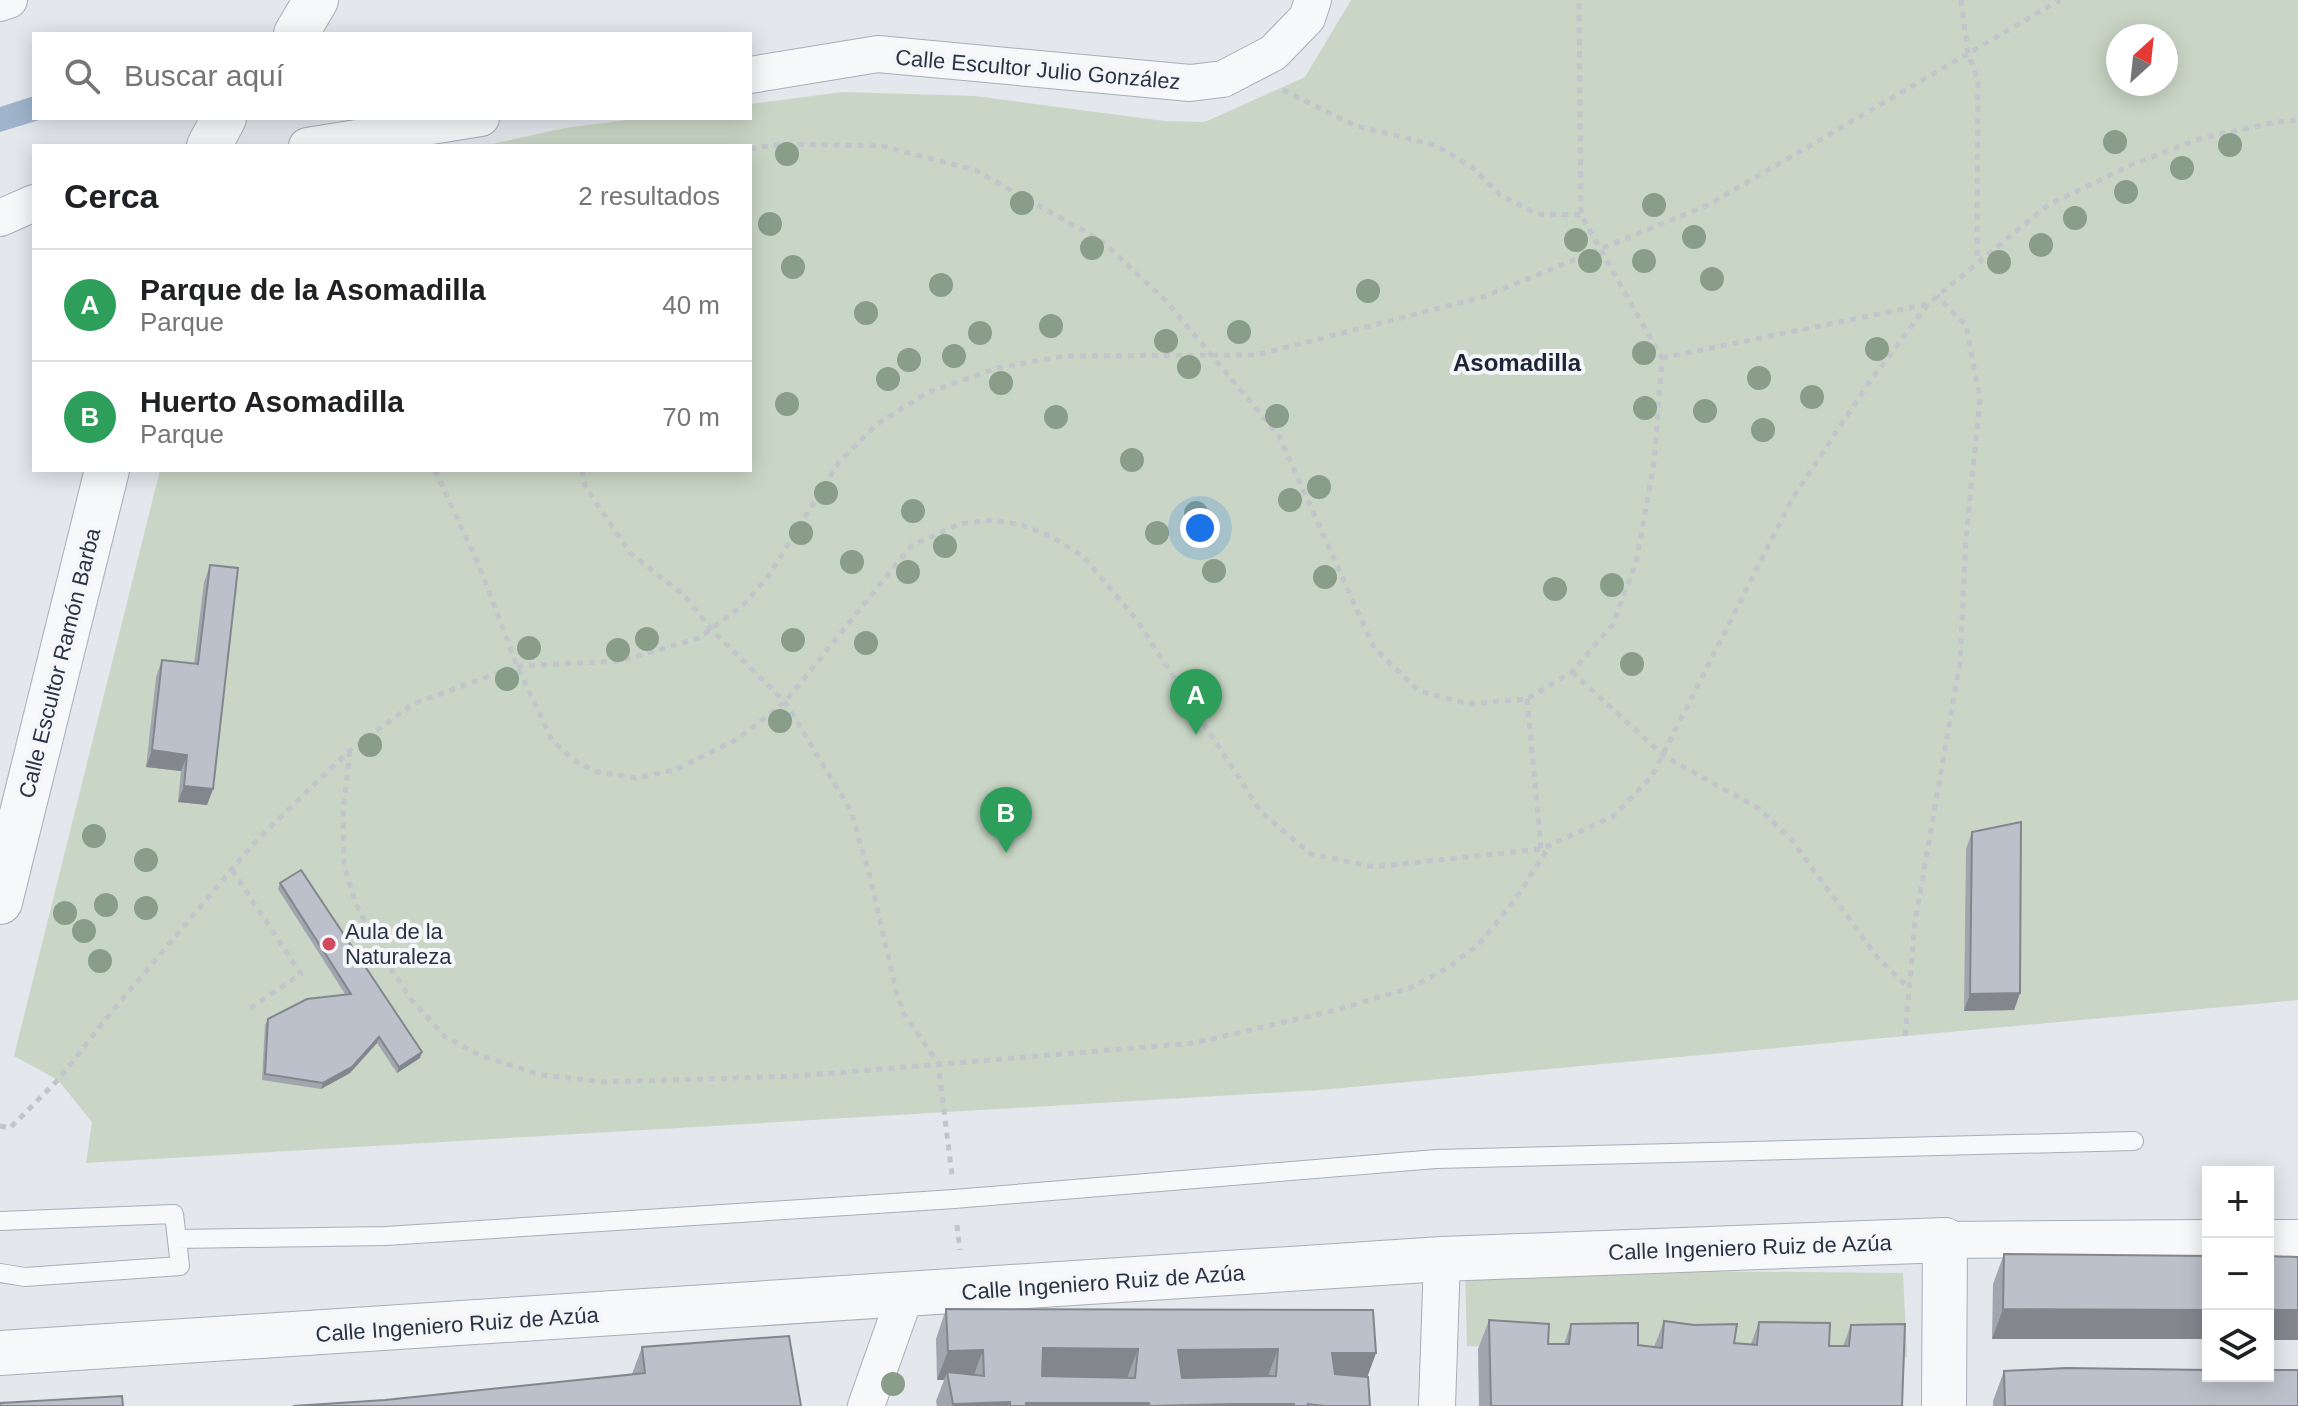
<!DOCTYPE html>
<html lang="es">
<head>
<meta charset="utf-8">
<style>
  body { margin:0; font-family:Helvetica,sans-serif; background:#f6f6f6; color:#202124 }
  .controls { position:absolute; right:24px; bottom:24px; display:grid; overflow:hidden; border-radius:0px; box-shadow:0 4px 20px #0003 }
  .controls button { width:72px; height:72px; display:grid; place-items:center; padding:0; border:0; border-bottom:2px solid #e0e0e0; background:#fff; color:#202124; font:40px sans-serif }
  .compass { position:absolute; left:2106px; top:24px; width:72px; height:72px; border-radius:50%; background:#fff; box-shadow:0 4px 20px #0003; rotate:27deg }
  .you { position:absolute; left:1200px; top:528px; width:28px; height:28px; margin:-20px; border:6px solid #fff; border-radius:50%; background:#1a73e8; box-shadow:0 0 0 12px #1a73e833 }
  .badge { display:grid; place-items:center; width:52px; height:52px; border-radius:50%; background:#111827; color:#fff; font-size:26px; font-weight:700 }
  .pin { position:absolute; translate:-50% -66px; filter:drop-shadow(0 2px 4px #0008) }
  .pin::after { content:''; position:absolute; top:42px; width:28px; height:24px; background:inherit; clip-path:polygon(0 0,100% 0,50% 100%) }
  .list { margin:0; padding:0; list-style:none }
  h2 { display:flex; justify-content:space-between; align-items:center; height:104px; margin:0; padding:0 32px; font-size:34px }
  h2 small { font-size:26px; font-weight:400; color:#757577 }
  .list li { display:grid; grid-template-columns:52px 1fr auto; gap:24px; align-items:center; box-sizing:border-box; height:112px; padding:0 32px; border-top:2px solid #e0e0e0 }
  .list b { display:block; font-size:30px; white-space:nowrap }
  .list p { margin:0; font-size:26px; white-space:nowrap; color:#757577 }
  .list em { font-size:26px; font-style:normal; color:#757577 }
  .icon { flex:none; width:44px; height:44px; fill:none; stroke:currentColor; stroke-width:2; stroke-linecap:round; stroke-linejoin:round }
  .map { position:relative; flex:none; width:2298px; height:1406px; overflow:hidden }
  .search { position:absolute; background:#fff; box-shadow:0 4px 20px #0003; left:32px; top:32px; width:720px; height:88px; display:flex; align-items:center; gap:20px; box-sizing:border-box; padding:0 28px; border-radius:0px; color:#757577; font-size:30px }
  .panel { position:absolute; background:#fff; box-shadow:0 4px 20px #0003; left:32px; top:144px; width:720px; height:328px; border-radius:0px }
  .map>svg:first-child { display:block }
  .green { fill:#c9d6c5; fill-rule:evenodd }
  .water { fill:#9fb4cc }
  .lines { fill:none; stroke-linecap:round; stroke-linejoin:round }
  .service-casing { stroke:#a9aeb7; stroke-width:20 }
  .minor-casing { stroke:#a9aeb7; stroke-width:38 }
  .tertiary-casing { stroke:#a9aeb7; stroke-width:46 }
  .path { stroke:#c2c5cb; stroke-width:5; stroke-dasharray:6 6; stroke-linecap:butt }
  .service { stroke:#f7f8fa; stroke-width:18 }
  .minor { stroke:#f7f8fa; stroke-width:36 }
  .tertiary { stroke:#f7f8fa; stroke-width:44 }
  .tree { fill:#899d89 }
  .wall { fill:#a1a5ae }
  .shaded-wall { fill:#83868d }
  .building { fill:#bbc0ca; stroke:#83868d; stroke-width:2; fill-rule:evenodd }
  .poi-dot { fill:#d1495b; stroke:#f4f6f9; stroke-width:3 }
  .labels { text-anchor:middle; stroke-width:8; stroke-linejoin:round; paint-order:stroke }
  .street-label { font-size:22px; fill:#2b3445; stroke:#f4f6f9 }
  .poi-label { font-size:22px; fill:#2b3445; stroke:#f4f6f9; text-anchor:start }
  .neighbourhood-label { font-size:24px; font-weight:bold; fill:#1d2536; stroke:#f4f6f9 }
</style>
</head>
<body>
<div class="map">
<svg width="2298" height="1406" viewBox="0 0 2298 1406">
  <rect width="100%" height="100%" fill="#e4e7ec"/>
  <path class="green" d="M1351,0H2298V1000L1320,1090L86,1163L92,1122L58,1080L14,1056L160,470H750V146H483L565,128L642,118H750V104L843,92L975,96L1164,121L1205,122L1305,77ZM2118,36H2166V84H2118Z
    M1465,1269L1903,1273L1907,1357L1467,1346Z"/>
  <path class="water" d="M34,96V118H46L0,132V107Z"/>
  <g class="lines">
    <defs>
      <path id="service" d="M0,1221L174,1214L180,1266L25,1277L0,1273
        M177,1239L386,1236L954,1199L1436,1159L2134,1141"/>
      <path id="minor" d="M0,3L9,0
        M750,75L878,54L1190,83L1223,79L1273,53L1307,18L1313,0
        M307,146L481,118
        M0,218L34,203
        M2268,1238H2298
        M1945,1240L2208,1238
        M866,1406L905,1296
        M1437,1406L1442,1259"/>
      <path id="tertiary" d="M296,34L316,0
        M209,146L224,118
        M0,902L107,470
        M0,1353L1442,1259L1945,1240L1944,1406"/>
    </defs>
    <use href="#service" class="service-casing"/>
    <use href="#minor" class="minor-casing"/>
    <use href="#tertiary" class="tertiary-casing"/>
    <path class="path" d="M1961,0L1968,53L1978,81L1977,261
      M1283,90L1356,126L1435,145L1473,168L1500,195L1537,214L1581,215
      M750,149L780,144L882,146L975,170L1103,242L1167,302L1279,436L1374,648L1419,691L1468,704L1527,699L1572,672L1613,624L1636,563L1654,463L1662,358L1581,215L1579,0
      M1662,358L1928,304
      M435,470L480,568L517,666L552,740L575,761L597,772L636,778L675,770L736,740L785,702L911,546L959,524L993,520L1022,525L1050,536L1083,556L1136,619L1261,812L1311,854L1374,867L1541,849L1614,816L1652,776L1792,499L1870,381L1929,303L2048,205L2131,165L2202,138L2277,122L2298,120
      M582,470L585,486L630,553L685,596L711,629L785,702L851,811L870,877L897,995L904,1014L938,1063L952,1175
      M1572,672L1664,756L1758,808L1791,839L1877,957L1908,987
      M1527,699L1541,849
      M350,751L343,812L344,865L356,904L380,952L410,998L444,1036L479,1055L541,1075L606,1082L797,1076L1194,1043L1336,1010L1410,988L1446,969L1479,944L1514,901L1550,845
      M232,870L301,974L249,1009
      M1905,1036L1915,922L1960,662L1966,538L1980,399L1966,325L1937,296
      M0,1126L10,1128L58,1080L109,1015L255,842L350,750L413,704L517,666L621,661L699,638L743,605L767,578L839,462L877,424L927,393L997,368L1064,356L1256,355L1483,297L1708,205L2060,0
      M957,1225L960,1250"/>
    <use href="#service" class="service"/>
    <use href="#minor" class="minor"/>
    <use href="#tertiary" class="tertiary"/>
  </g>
  <g class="tree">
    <circle cx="2115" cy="142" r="12"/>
    <circle cx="2230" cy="145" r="12"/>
    <circle cx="787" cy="154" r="12"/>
    <circle cx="2182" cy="168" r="12"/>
    <circle cx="2126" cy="192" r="12"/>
    <circle cx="1022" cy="203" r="12"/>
    <circle cx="1654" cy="205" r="12"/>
    <circle cx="2075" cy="218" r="12"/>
    <circle cx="770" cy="224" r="12"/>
    <circle cx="1694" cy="237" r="12"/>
    <circle cx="1576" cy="240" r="12"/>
    <circle cx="2041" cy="245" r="12"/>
    <circle cx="1092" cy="248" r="12"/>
    <circle cx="1590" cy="261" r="12"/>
    <circle cx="1644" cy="261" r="12"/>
    <circle cx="1999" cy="262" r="12"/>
    <circle cx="793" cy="267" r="12"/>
    <circle cx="1712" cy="279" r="12"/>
    <circle cx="941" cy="285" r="12"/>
    <circle cx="1368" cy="291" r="12"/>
    <circle cx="866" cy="313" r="12"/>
    <circle cx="1051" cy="326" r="12"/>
    <circle cx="1239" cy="332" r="12"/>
    <circle cx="980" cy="333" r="12"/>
    <circle cx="1166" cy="341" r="12"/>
    <circle cx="1877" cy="349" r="12"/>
    <circle cx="1644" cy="353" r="12"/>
    <circle cx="954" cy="356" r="12"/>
    <circle cx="909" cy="360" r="12"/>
    <circle cx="1189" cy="367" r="12"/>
    <circle cx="1759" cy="378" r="12"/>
    <circle cx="888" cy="379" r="12"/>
    <circle cx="1001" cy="383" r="12"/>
    <circle cx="1812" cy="397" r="12"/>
    <circle cx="787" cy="404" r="12"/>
    <circle cx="1645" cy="408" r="12"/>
    <circle cx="1705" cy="411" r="12"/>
    <circle cx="1277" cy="416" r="12"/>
    <circle cx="1056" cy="417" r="12"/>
    <circle cx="1763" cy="430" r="12"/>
    <circle cx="1132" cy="460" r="12"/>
    <circle cx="1319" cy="487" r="12"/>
    <circle cx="826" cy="493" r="12"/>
    <circle cx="1290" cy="500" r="12"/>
    <circle cx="913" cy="511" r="12"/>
    <circle cx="1196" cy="513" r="12"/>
    <circle cx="801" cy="533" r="12"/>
    <circle cx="1157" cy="533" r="12"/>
    <circle cx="945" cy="546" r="12"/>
    <circle cx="852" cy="562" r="12"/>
    <circle cx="1214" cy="571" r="12"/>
    <circle cx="908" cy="572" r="12"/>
    <circle cx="1325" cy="577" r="12"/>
    <circle cx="1612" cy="585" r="12"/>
    <circle cx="1555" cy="589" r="12"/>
    <circle cx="647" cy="639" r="12"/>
    <circle cx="793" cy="640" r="12"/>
    <circle cx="866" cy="643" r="12"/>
    <circle cx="529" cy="648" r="12"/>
    <circle cx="618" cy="650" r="12"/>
    <circle cx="1632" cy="664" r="12"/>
    <circle cx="507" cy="679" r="12"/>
    <circle cx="780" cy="721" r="12"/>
    <circle cx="370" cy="745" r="12"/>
    <circle cx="94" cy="836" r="12"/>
    <circle cx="146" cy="860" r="12"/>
    <circle cx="106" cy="905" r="12"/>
    <circle cx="146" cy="908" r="12"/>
    <circle cx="65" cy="913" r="12"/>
    <circle cx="84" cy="931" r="12"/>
    <circle cx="100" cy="961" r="12"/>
    <circle cx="893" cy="1384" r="12"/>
  </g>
  <path class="wall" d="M210,565L213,789L207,805L178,802L181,771L146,767L156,677L162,660L194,664L204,582Z
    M1972,832L2020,993L2014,1010L1964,1011L1966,849Z
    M280,883L420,1058L397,1073L377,1043L350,1073L321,1089L262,1080L265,1025L268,1019L345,994L278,889Z
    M2004,1254L2208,1256V1339H1992L1993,1284Z
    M946,1309L1376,1353L1367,1377L1370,1406H937L936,1401L944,1380H937L936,1339Z
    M1489,1320L1548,1344H1564L1571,1324L1638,1345L1654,1347L1664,1321L1694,1325L1734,1343L1751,1344L1759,1322L1829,1346H1843L1851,1325L1902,1406H1479L1478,1349Z
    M642,1347L801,1406L385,1400L632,1374Z
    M2004,1371L2298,1406H1993V1401Z"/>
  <path class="shaded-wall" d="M152,750L187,755L181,771L146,767Z
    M184,786L213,789L207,805L178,802Z
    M2020,993L2014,1010L1964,1011L1970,994Z
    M379,1037L377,1043L350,1073L321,1089L323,1083Z
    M422,1052L420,1058L397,1073L399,1067Z
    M2003,1309L2208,1310V1339H1992Z
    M2268,1310H2298V1340H2268Z
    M1043,1348L1138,1349L1127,1378H1032Z
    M1278,1349L1267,1379H1167L1178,1350Z
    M983,1350L972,1380L947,1372L944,1380H937L948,1351Z
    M1332,1353H1376L1365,1383H1321Z
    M1010,1402L1008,1406H952L953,1404Z
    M1026,1403H1149L1148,1406H1025Z
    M1233,1404H1294L1293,1406H1164Z"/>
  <path class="building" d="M210,565L238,568L213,789L184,786L187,755L152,750L162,660L198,664Z
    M2021,822L2020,993L1970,994L1972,832Z
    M301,870L422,1052L399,1067L379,1037L352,1067L323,1083L265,1074L268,1019L307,999L351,994L280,883Z
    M2004,1254L2208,1256V1310L2003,1309Z
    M2268,1256L2298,1257V1310H2268Z
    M946,1309L1373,1310L1376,1353H1332L1335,1374L1368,1377L1370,1406H1325L1308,1404V1406H1294V1404H1233L1150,1406L1149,1403H1026V1406H1010V1402L953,1404L947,1372L984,1376L983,1350L948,1351ZM1043,1348L1138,1349L1135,1378L1042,1376ZM1278,1349L1276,1376L1182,1378L1178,1350Z
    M1489,1320L1549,1324L1548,1344H1569L1571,1324L1638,1323V1345L1662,1348L1664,1321L1694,1325L1737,1324L1734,1343L1757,1345L1759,1322L1830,1323L1829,1346H1849L1851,1325L1905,1324L1902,1406H1491Z
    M789,1336L801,1406H293L385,1400L645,1373L642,1347Z
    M2066,1368L2208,1370V1376H2268V1370H2298V1406H2005L2004,1371Z
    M122,1396L123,1406H0V1403Z"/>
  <circle class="poi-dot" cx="329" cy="944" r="8"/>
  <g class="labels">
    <g class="street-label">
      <text transform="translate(1038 69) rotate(5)" y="8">Calle Escultor Julio González</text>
      <text transform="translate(59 663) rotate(-76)" y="8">Calle Escultor Ramón Barba</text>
      <text transform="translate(1750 1247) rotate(-2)" y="8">Calle Ingeniero Ruiz de Azúa</text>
      <text transform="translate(1103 1282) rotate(-4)" y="8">Calle Ingeniero Ruiz de Azúa</text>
      <text transform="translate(457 1324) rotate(-4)" y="8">Calle Ingeniero Ruiz de Azúa</text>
    </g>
    <g class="poi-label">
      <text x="345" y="939">Aula de la<tspan x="345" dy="25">Naturaleza</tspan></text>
    </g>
    <g class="neighbourhood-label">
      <text x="1517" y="371">Asomadilla</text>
    </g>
  </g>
</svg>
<div class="controls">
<button>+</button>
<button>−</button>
<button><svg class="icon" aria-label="layers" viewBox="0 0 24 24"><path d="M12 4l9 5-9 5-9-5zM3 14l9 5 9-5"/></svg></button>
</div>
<svg class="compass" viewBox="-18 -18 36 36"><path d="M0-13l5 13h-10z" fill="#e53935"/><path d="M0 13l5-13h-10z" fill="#757577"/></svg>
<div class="you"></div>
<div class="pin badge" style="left:1196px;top:735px;background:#2e9e5b">A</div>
<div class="pin badge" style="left:1006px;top:853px;background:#2e9e5b">B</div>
<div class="search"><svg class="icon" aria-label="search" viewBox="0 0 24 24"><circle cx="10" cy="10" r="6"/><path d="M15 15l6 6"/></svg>Buscar aquí</div>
<section class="panel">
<h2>Cerca<small>2 resultados</small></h2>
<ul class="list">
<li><span class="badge" style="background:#2e9e5b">A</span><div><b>Parque de la Asomadilla</b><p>Parque</p></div><em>40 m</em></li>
<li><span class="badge" style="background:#2e9e5b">B</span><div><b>Huerto Asomadilla</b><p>Parque</p></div><em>70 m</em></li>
</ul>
</section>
</div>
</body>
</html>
